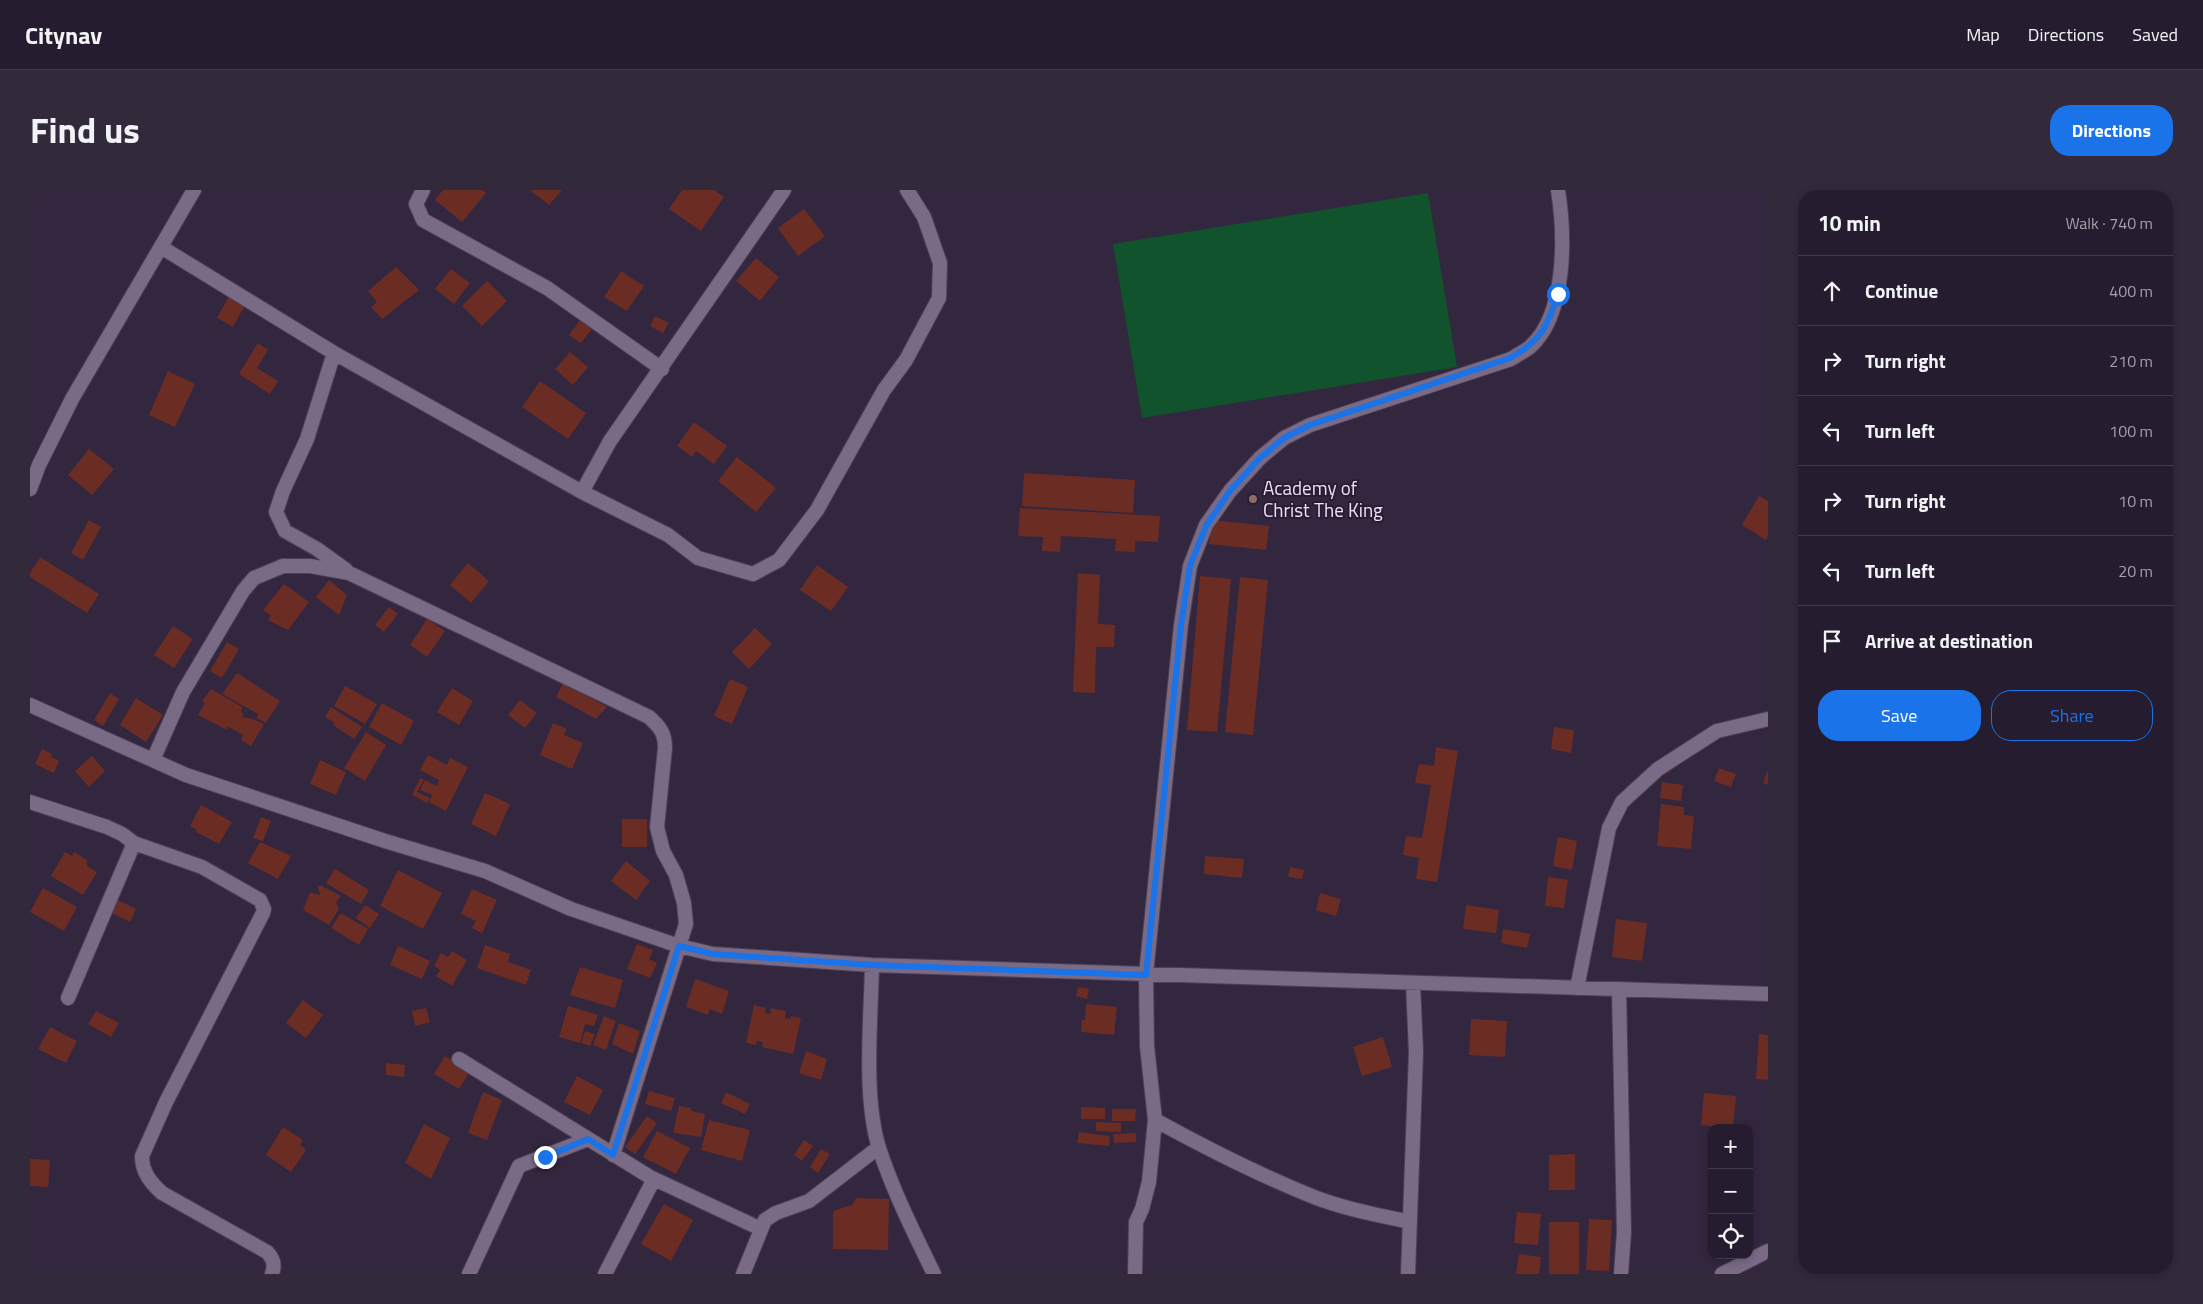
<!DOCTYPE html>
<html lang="en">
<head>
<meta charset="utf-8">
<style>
  body { margin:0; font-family:"Titillium Web",sans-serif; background:#32293b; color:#f1f3f6 }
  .controls { position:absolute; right:15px; bottom:15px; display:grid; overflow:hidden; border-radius:10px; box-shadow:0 2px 8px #0003 }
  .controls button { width:45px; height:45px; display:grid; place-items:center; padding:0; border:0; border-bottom:1px solid #423a4b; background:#261c2f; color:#f1f3f6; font:25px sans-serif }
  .stop { position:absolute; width:15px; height:15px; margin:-11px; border:4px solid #1a73e8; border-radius:50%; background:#fff }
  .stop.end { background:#1a73e8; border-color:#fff; box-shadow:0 1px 5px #0008 }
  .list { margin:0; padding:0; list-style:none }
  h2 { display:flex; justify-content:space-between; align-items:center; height:65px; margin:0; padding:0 20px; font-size:21px }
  h2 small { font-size:16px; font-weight:400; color:#a4a1aa }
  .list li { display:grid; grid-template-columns:32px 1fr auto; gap:15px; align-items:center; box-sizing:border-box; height:70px; padding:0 20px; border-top:1px solid #423a4b }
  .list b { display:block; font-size:19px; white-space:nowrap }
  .list em { font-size:16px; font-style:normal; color:#a4a1aa }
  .actions { display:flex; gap:10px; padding:15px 20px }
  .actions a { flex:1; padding:11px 0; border:1px solid #1a73e8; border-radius:20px; text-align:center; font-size:18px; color:#1a73e8 }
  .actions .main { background:#1a73e8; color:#fff }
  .icon { flex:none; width:28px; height:28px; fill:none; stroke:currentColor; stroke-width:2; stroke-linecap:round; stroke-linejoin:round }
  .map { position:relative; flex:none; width:1738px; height:1084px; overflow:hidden; border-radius:20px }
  header { display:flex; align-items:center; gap:30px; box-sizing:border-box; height:70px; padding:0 25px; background:#261c2f; border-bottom:1px solid #423a4b }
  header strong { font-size:24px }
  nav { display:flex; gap:28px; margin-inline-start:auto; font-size:18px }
  .intro { display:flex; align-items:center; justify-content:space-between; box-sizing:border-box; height:120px; padding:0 30px }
  h1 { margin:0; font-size:35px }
  .button { padding:12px 22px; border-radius:20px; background:#1a73e8; color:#fff; font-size:18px; font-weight:700 }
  main { display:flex; gap:30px; padding:0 30px }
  aside { flex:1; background:#261c2f; border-radius:20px; box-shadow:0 2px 8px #0003 }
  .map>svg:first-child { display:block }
  .green { fill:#10532d }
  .building { fill:#6b2d23 }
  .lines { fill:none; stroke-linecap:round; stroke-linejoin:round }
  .minor-casing { stroke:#4d4157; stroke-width:16 }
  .minor { stroke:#796a86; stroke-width:14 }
  .route { stroke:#1a73e8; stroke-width:6 }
  .education-dot { fill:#8d6e63; stroke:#291c34; stroke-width:2 }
  .labels { text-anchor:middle; stroke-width:4; stroke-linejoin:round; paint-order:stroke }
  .poi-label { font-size:19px; fill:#ebe3f4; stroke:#291c34; text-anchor:start }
</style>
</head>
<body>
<header>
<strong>Citynav</strong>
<nav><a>Map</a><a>Directions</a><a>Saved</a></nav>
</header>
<div class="intro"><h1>Find us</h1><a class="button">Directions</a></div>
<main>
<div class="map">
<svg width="1738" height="1084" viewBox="0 0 1738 1084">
  <rect width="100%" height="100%" fill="#33263f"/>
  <path class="green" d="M1398,3L1427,177L1112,228L1083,54Z"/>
  <path class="building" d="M413,0H452L456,3L432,32L405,10Z
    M500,0H532L519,15Z
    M652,0H684L694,7L671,41L639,19Z
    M774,19L795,46L768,66L748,38Z
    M726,68L749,87L730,111L706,91Z
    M366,77L389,100L352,129L341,117L347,112L338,101Z
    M421,79L440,93L424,114L405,99Z
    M591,81L614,96L597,121L574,107Z
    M457,91L477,111L452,136L432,116Z
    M199,106L215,115L203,137L187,128Z
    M625,126L639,133L633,143L620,136Z
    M552,127L564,136L551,153L539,145Z
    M228,153L238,160L227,178L248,191L240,204L209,184Z
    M540,162L558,177L543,195L525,179Z
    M138,181L165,194L145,237L119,225Z
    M510,191L556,223L538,249L492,217Z
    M664,232L697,256L684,274L666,261L662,267L647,256Z
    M59,259L84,279L62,305L38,285Z
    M707,267L746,298L726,322L688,291Z
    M994,283L1105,290L1103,323L992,316Z
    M1729,306L1738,311V346L1736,350L1712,335Z
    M990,318L1130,326L1128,352L1105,351V362L1085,361L1086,349L1031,346L1030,362L1012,361L1013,347L988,346Z
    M59,330L71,337L53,370L41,363Z
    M1182,330L1239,336L1236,360L1179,354Z
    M10,367L69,404L57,423L0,387V383Z
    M438,373L459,391L441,413L420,395Z
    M787,375L818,397L801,421L770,400Z
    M1048,383L1070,385L1068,434L1085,435L1084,457H1066L1065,503L1043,502Z
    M1170,386L1201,389L1187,542L1157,540Z
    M1210,387L1238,390L1223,545L1195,542Z
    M299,390L317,405L309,425L286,407Z
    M254,394L279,412L258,440L238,430L241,426L233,420Z
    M359,417L368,424L354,442L345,435Z
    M397,429L415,441L397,467L380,455Z
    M143,436L163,449L144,478L124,465Z
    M725,438L742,454L719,479L702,462Z
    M197,452L209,459L192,488L180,481Z
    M207,483L250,511L236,533L227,528L228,524L192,504Z
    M700,489L718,497L702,534L684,526Z
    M533,493L577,517L566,529L526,507Z
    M315,496L347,514L335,534L304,516Z
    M422,498L443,511L429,535L407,522Z
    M181,499L212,517L211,522L214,524L212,527L223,529L234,534L221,556L211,550L213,545L197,536V540L168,525L175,513L172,511Z
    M80,503L89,509L73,536L64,530Z
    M106,508L133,525L116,552L90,535Z
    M490,510L507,523L495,538L478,525Z
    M352,513L384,531L371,555L339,537Z
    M301,517L332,537L324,549L303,535L305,533L295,527Z
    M523,533L537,539L534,545L553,553L542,579L510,565Z
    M1524,537L1544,540L1541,563L1521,559Z
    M336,542L356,555L335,591L314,578Z
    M1406,557L1428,561L1407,692L1386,689L1389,668L1373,665L1376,646L1392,648L1401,595L1385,593L1389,574L1404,576Z
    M12,559L22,564L21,567L29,571L24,583L5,574Z
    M398,565L417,575L420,568L438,577L416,621L399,612L402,605L390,600L395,590L407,596L409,590L390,580Z
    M62,566L75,581L59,597L45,581Z
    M290,570L316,582L306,605L280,594Z
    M1689,578L1706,584L1701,597L1684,591Z
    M1738,580V595L1733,593Z
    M390,588L394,590L387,602L400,608L397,613L382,605Z
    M1632,592L1653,595L1651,611L1630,608Z
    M455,603L480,614L466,646L441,634Z
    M1631,614L1654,617V625L1664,626L1661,659L1627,656Z
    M171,615L202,632L189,654L166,642L167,640L160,636Z
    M231,627L241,631L233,651L223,648Z
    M592,629H617V657H592Z
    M1528,647L1547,651L1542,680L1523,676Z
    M230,652L261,666L248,689L218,673Z
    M35,662L42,666L44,662L57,670V676L67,682L53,705L21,686Z
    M1175,666L1214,669L1212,688L1174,684Z
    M596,671L620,691L606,710L581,691Z
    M1260,677L1274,680L1272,689L1258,687Z
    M305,679L339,700L331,714L296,693Z
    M368,680L412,703L393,739L350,716Z
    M1518,687L1538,690L1534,718L1515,716Z
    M290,695L311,706L306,712L309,719L299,735L273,720L280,702L290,705L288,697Z
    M13,698L47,717L34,741L0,722Z
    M442,699L467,710L452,743L442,738L446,731L431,724Z
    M1290,703L1311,709L1306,726L1286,720Z
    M86,709L106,719L100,732L80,722Z
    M335,715L349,724L340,738L326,728Z
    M1436,715L1469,720L1466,743L1433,739Z
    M311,723L338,739L329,755L301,738Z
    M1586,729L1617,733L1612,771L1582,767Z
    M1473,739L1500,744L1497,758L1471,753Z
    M607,754L623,760L619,769L627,773L620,788L597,779Z
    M455,755L480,764L478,772L501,780L496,795L447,778Z
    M368,756L400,771L392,789L360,775Z
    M422,761L437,770L422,796L406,786L410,780L404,776L411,763L418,767Z
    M550,777L593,790L585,818L540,805Z
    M665,789L699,801L692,824L680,819L678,825L656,817Z
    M1048,797L1059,799L1057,809L1046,806Z
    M273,810L293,825L276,848L256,833Z
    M1056,814L1087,817L1084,845L1051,842L1052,830H1055Z
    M724,815L736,818L735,823L740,824L741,818L756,821L755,828L760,829L761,826L771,828L763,864L732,857L733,852L727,851L726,855L716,853Z
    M538,816L568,825L564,836L555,834L550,853L529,847Z
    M396,818L400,832L385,836L382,821Z
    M66,821L89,833L81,847L58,834Z
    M574,826L586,831L576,860L563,855Z
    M1441,829L1477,831L1475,867L1439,865Z
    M589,833L610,841L603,864L582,854Z
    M20,837L47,851L36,873L8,859Z
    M555,841L565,844L560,856L551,853Z
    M1729,844L1738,845V890L1726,889Z
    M1353,847L1362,877L1332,886L1323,857Z
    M776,861L797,869L791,890L769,883Z
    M415,866L440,881L429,899L404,884Z
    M356,873L375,875L374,887L356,885Z
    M547,886L573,900L560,925L534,912Z
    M619,901L645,908L641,921L615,914Z
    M453,902L472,910L457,950L438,943Z
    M696,902L720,914L715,924L691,913Z
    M1674,903L1706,906L1703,938L1671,935Z
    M649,916L661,918V921L675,924L671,947L643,943Z
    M1051,917L1075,918V929H1051Z
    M1082,919H1106L1105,931H1082Z
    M617,926L627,933L605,964L595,957Z
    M679,930L720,940L712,971L671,960Z
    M1066,932L1091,933V942L1066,941Z
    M394,934L420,948L401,989L375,973Z
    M253,937L273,950L270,955L276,960L261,982L236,965Z
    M627,941L660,958L646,984L613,967Z
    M1049,942L1080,946L1079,956L1047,953Z
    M1106,943V952L1084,953L1083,944Z
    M774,950L783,956L772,971L764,965Z
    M791,959L800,964L788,983L780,977Z
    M1545,964V1000H1519V965Z
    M0,969L20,970L18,997L0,996Z
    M826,1008L859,1009L858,1060L803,1059V1021L822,1015Z
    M634,1014L663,1030L641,1071L611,1054Z
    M1487,1022L1511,1024L1508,1055L1484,1053Z
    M1559,1029L1582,1030L1579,1081L1556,1080Z
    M1519,1032H1549V1084H1519Z
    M1489,1064L1511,1067L1509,1084H1486Z"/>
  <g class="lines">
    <defs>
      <path id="minor" d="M393,0L386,14L393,30L517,98L632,179
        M754,0L580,251L552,302L638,345L668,368L723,384L749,370L787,320L854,200L876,170L909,108L910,73L894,27L877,0
        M131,57L304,163L552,302
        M304,163L277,249L253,301L246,322L255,341L287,359L316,380
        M0,299L9,275L42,209L164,0
        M0,515L156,585L355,651L455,681L541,719L649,756L683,764L842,775L1738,804
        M123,570L153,502L213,401L224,388L253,376H280L319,383L619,527C630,537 635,543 635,558L627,637L633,661L646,685L654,713L656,734L583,965
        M0,612L77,637L92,644L104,653L172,677L230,710L234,719L233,723L136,912L112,966C112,982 120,992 132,1003L237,1062C244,1069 245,1075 242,1084
        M842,775C841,830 833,906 849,958C863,1001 884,1043 904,1084
        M1547,798L1579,638L1592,612L1628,579L1687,541L1738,529
        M1589,800L1594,1042L1591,1084
        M38,808L104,653
        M429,869L620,987L731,1039
        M1125,930C1176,958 1229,985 1284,1007C1315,1019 1348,1025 1380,1032
        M439,1084L489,976L558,949
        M575,1084L624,989
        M713,1084L735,1030L746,1023L779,1011L849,957
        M1105,1084L1106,1032L1112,1019L1119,992L1125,930L1117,856L1116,785L1151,435L1160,376L1176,335L1200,301L1230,268L1254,248L1280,235L1481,169C1487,165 1495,161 1500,157C1537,124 1535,45 1528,0
        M1378,1084L1386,862L1383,793
        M1692,1084L1738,1061"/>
    </defs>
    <use href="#minor" class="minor-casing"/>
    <use href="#minor" class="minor"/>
  </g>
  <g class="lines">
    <path class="route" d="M515,967L558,949L583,965L649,756L683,764L842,775L1116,785L1151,435L1160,376L1176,336L1200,301L1230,268L1254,248L1280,235L1480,168C1512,150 1517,137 1528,104"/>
  </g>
  <circle class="education-dot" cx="1223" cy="309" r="5"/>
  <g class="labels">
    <g class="poi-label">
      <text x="1233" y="305">Academy of<tspan x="1233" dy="22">Christ The King</tspan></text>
    </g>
  </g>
</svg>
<div class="controls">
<button>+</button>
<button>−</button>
<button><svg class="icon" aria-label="locate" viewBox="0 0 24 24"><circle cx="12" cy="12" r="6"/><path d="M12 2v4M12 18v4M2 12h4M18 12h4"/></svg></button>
</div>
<div class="stop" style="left:1528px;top:104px"></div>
<div class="stop end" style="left:515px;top:967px"></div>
</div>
<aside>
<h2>10 min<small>Walk · 740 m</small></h2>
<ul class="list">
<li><svg class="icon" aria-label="ahead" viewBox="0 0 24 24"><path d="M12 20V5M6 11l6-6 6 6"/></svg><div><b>Continue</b></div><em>400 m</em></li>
<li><svg class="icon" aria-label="right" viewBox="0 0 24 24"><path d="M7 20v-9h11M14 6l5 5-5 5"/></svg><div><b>Turn right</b></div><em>210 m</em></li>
<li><svg class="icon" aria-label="left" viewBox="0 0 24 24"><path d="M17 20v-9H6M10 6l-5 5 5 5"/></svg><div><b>Turn left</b></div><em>100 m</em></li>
<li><svg class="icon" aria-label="right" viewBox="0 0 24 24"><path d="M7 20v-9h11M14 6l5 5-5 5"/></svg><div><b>Turn right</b></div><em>10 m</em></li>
<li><svg class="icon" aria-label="left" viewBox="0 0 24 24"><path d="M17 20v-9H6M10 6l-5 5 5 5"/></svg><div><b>Turn left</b></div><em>20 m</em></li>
<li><svg class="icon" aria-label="arrive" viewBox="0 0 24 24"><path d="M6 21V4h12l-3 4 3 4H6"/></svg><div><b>Arrive at destination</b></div></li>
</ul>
<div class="actions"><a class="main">Save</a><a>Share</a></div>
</aside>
</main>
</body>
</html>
